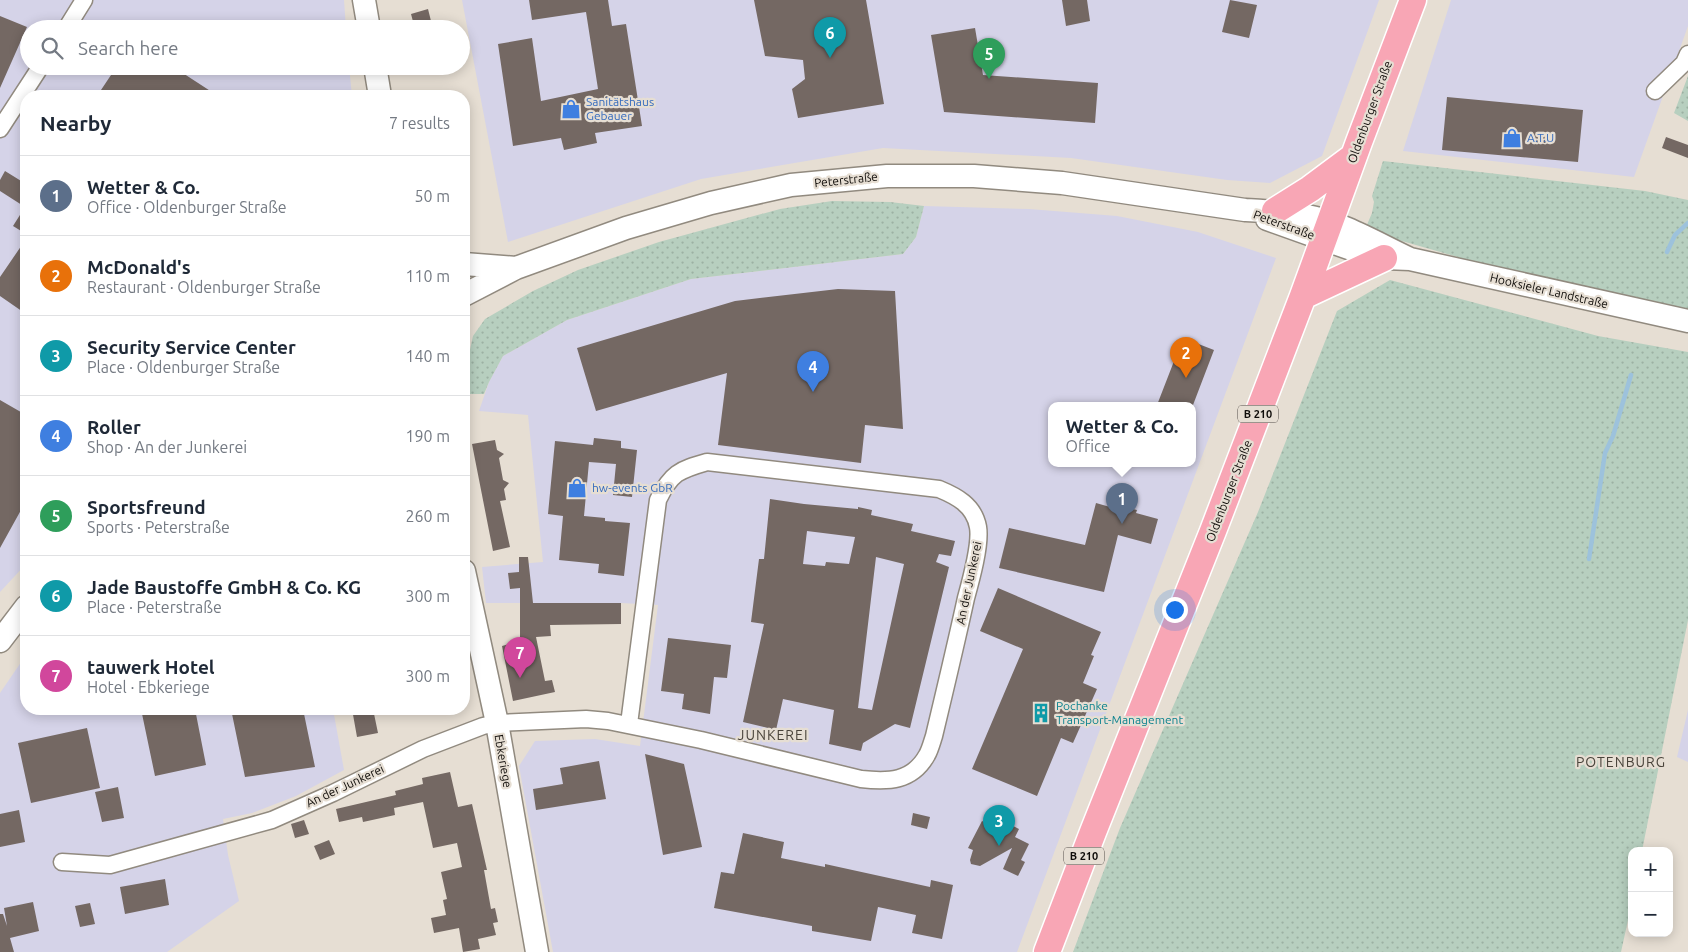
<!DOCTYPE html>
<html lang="en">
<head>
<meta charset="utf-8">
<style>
  body { margin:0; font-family:Ubuntu,sans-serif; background:#f6f6f7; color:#1f2937 }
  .controls { position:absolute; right:15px; bottom:15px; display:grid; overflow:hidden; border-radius:10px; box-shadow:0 2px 12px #0003 }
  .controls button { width:45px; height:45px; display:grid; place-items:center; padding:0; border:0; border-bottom:1px solid #e0e1e3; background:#fff; color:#1f2937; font:25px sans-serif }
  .you { position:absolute; left:1174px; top:609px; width:18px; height:18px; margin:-12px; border:4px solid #fff; border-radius:50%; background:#1a73e8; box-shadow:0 0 0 8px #1a73e833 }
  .badge { display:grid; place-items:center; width:32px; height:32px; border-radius:50%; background:#d93025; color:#fff; font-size:16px; font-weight:700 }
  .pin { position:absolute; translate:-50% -41px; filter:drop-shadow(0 1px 2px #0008) }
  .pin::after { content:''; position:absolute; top:26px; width:18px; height:15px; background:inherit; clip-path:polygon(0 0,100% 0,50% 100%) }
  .popup { position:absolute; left:1048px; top:402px; width:148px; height:65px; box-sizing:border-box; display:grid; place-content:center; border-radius:10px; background:#fff; filter:drop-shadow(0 1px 4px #0005); font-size:16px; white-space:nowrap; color:#747a83 }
  .popup b { font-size:19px; color:#1f2937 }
  .popup::after { content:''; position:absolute; left:50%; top:100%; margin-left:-10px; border:10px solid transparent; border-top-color:#fff }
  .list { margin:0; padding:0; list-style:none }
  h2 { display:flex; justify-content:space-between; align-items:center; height:65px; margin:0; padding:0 20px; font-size:21px }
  h2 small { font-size:16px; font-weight:400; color:#747a83 }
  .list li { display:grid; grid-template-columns:32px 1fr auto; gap:15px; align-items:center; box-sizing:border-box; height:80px; padding:0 20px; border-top:1px solid #e0e1e3 }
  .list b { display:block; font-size:19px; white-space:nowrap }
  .list p { margin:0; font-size:16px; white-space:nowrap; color:#747a83 }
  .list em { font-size:16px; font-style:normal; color:#747a83 }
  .icon { flex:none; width:28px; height:28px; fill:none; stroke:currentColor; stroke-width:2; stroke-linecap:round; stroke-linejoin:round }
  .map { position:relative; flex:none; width:1688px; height:952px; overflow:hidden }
  .search { position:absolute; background:#fff; box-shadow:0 2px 12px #0003; left:20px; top:20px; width:450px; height:55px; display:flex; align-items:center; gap:12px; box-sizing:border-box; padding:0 18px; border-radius:28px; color:#747a83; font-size:19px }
  .panel { position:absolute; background:#fff; box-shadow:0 2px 12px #0003; left:20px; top:90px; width:450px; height:625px; border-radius:20px }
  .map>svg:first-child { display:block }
  .commercial { fill:#d5d3e8; fill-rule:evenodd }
  .grass { fill:url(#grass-dots) }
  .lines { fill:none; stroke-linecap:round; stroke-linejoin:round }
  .stream { stroke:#9dc2dc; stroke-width:4.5 }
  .building { fill:#746863; fill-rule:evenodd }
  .street-casing { stroke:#918a7f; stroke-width:19 }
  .secondary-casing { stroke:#918a7f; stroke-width:25 }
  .primary-casing { stroke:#fff; stroke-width:29 }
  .street { stroke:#fff; stroke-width:16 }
  .secondary { stroke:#fff; stroke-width:22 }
  .primary { stroke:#f8a6b5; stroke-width:26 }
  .labels { text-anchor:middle; stroke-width:4.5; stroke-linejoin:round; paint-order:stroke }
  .shield { fill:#e6ded3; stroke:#504b46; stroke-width:1 }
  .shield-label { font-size:11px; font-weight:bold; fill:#0f0c09 }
  .shop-label { font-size:12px; fill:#366cbe; stroke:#e6ded3; text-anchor:start }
  .street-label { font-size:12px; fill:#0f0c09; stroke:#e6ded3 }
  .culture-label { font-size:12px; fill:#0d838f; stroke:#e6ded3; text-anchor:start }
  .neighbourhood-label { font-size:14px; letter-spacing:1px; fill:#4a443b; stroke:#e6ded3 }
</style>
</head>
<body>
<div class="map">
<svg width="1688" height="952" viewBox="0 0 1688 952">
  <defs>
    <pattern id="grass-dots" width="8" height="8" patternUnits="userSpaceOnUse" patternTransform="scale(1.25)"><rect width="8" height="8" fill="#b7cfbf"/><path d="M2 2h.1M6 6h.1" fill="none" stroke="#9cb1a3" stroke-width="1.8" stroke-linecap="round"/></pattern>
  </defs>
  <rect width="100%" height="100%" fill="#e6ded3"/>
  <path class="commercial" d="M0,0H344L346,29H29V66H349L352,96H26V564L0,592Z
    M462,0H1379L1322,156L1270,183L1227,180L1071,158L883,148L701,179L508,242Z
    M1451,0H1688V26L1634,177L1403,151Z
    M924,206L1029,209L1117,216L1198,232L1276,258L1017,952H553L519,766L535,741L595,739L640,746L658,605L621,603H486L482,567L543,562L528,415L479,411L489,382L503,356L567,320L691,279L903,254L916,237ZM1052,405H1192V463H1052Z
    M26,655V709H333L344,770L296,796L252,813L223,819L228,855L239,901L167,952H0V693Z
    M1688,710V762L1677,757Z"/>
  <path class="grass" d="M1688,76V121L1674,113Z
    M1383,161L1645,191L1688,200V312L1517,274L1388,237L1366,227L1372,213L1374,202L1372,196Z
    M832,201L890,202L924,206L916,237L903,254L691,279L567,320L503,356L489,382L484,394H464L467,363L473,336L485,319L533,291L578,270L659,242L780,209Z
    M1390,280L1598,336L1688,352V620L1642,851H1632V902L1621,952H1073L1120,828L1258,512L1337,311Z"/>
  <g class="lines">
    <path class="stream" d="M1667,252L1675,235L1688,223
      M1589,559L1605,453L1613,436L1631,375"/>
  </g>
  <path class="building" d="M529,0H608L612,26L626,24L642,126L595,133L597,143L564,150L561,138L513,146L498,44L532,38L541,101L598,89L586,12L532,20Z
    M754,0H866L884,104L798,118L792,89L805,79L803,60L765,56Z
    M1062,0H1087L1090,21L1066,26Z
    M1230,0L1257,5L1249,38L1222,32Z
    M428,9L433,29H415L411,14Z
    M0,16L27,27L0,88Z
    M975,28L983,75L1098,83L1095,123L944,112L931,35Z
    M117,66H172L218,96H97Z
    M1447,97L1583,110L1578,162L1442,150Z
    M1666,137L1688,145V158L1662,148Z
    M5,171L26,184V234L13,226L25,207L0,191V180Z
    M26,239V314L0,296V277Z
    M838,289L895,291L903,429L865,425L861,463L718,445L727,373L596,411L577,348L735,301Z
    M1183,338L1214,350L1193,405H1157Z
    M0,400L26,415V501L0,548Z
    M594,438L621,441V448L637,450L632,497L613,495L616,464L589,462L584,516L605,518V521L630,523L624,576L598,573L599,564L559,560L563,516L548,514L555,441L593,445Z
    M495,440L497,450L504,454L499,458L503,480L509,483L504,489L506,500L500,501L510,547L493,551L472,444Z
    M770,499L804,504L858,509V507L872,510L871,515L913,524L911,531L955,541L951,556L939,554L936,562L949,567L910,728L895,724L863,743L861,751L829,744L834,710L783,699L776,730L743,722L764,624L751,622L759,559H764ZM807,531L855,537L849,564L826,562L825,566L803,564ZM876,557L904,564L872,710L858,708Z
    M1096,503L1110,507L1111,504L1137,510L1136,513L1158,519L1151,544L1118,535L1104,592L999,568L1009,528L1085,545Z
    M519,557H528L533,603H621V624L550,625L551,636L536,637L545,681L552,680L555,692L513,701L502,646L520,641V588L510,589L508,573L519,572Z
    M998,588L1101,632L1091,655L1094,656L1083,683L1097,689L1073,743L1061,738L1037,796L972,769L1023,649L980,631Z
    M668,638L731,645L727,678L714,677L710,714L682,709L684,694L661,691Z
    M141,709H195L206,765L155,776Z
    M231,709H303L315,767L245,777Z
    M352,709H373L378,733L357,737Z
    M87,728L100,788L31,803L18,743Z
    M645,754L684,764L702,847L663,855Z
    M599,761L606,799L536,810L533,789L563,784L560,768Z
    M450,772L458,807L472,804L487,870H484L491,909L495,908L498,922L493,923L496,935L478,939L480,949L463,952L459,928L434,933L431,918L446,915L443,900L447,899L441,872L462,867L457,843L433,848L423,802L394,808L395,815L363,822L362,817L339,822L336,809L396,795L395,791L423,784L422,778Z
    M118,787L124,818L102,822L95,792Z
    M19,810L25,842L0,847V814Z
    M913,813L930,817L927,829L911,825Z
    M996,817L1019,829L1015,837L1029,844L1021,860L1025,862L1018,876L1003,869L1012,848L980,866L971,864L970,860L973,850L968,848L982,821L992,826Z
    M304,820L309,834L295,838L291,824Z
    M743,833L784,842L781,858L825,867V864L930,887L931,880L953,885L942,939L912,933L916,915L878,907L871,941L812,931V926L714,908L721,872L734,874Z
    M329,840L335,854L320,860L314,846Z
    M165,879L169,905L125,914L120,887Z
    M33,902L39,931L10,938L14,952H0V914H3L7,926L4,908Z
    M90,903L95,924L80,927L75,906Z"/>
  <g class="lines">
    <defs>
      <path id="street" d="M66,29L84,0
        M1655,91L1684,63L1688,54
        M0,129L41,66
        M62,862L110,865L272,820L333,793L423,749L483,726L497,723L586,719L608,721L701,740L861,779C888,782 912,782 927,755C930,750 932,742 934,736C945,690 956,644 966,598C971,580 981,544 978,527C974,505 956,496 939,489L707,462C679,470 671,473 658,500L629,724"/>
      <path id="secondary" d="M364,0L369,29
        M375,66L380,96
        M1267,219L1354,250L1384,258L1410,259L1688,321
        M464,264L516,268
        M464,295L516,268L626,228L711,203L791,185L887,176H974L1062,183L1245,210C1265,211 1286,212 1307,216C1341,222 1378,244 1410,259
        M464,571L497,723L537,952
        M0,641L26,607"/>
      <path id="primary" d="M1275,211L1310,189L1353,157
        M1303,296L1384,258
        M1047,952L1093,832L1213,531L1303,296L1359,142L1413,0"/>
    </defs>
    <use href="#street" class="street-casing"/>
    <use href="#secondary" class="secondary-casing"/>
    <use href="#primary" class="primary-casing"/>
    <use href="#street" class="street"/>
    <use href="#secondary" class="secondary"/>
    <use href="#primary" class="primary"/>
  </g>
  <defs>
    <symbol id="shop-bare" viewBox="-9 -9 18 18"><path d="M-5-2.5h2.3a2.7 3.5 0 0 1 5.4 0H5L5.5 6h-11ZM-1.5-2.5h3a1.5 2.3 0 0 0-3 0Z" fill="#3f7fe0" stroke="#e6ded3" stroke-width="2.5" paint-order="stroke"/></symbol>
    <symbol id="building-bare" viewBox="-9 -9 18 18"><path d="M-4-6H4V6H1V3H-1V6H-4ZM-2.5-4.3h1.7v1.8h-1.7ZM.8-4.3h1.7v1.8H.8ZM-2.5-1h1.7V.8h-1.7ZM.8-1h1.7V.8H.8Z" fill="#0f9aa8" stroke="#e6ded3" stroke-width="2.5" paint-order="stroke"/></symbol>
  </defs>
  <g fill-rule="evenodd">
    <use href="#shop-bare" x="557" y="95" width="28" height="28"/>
    <use href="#shop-bare" x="1498" y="124" width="28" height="28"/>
    <use href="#shop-bare" x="563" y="474" width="28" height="28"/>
    <use href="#building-bare" x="1027" y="699" width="28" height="28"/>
  </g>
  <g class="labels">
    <g class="shield">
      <rect x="1238" y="405.5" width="40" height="17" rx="4"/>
      <rect x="1064" y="847.5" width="40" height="17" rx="4"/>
    </g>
    <g class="shield-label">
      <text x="1258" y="418">B 210</text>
      <text x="1084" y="860">B 210</text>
    </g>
    <g class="shop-label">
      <text x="586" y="106">Sanitätshaus<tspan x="586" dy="14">Gebauer</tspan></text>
      <text x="1527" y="142">A.T.U</text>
      <text x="592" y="492">hw-events GbR</text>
    </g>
    <g class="street-label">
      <text transform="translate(1370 112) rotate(-70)" y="4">Oldenburger Straße</text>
      <text transform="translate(846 180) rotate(-6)" y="4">Peterstraße</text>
      <text transform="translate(1284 225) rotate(20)" y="4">Peterstraße</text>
      <text transform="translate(1549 291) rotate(13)" y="4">Hooksieler Landstraße</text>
      <text transform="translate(1229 491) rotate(-69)" y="4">Oldenburger Straße</text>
      <text transform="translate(969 583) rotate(-78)" y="4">An der Junkerei</text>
      <text transform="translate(503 761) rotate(80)" y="4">Ebkeriege</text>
      <text transform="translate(345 786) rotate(-25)" y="4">An der Junkerei</text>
    </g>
    <g class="culture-label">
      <text x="1056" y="710">Pochanke<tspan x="1056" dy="14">Transport-Management</tspan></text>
    </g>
    <g class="neighbourhood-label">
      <text x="773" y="740">JUNKEREI</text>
      <text x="1621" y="767">POTENBURG</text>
    </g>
  </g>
</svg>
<div class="controls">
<button>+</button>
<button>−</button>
</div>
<div class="you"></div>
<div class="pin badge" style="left:1122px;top:524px;background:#5c6f8a">1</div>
<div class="popup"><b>Wetter &amp; Co.</b>Office</div>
<div class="pin badge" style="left:1186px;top:378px;background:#e8710a">2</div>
<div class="pin badge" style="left:999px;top:846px;background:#0f9aa8">3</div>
<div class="pin badge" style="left:813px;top:392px;background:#3f7fe0">4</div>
<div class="pin badge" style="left:989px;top:79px;background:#2e9e5b">5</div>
<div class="pin badge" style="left:830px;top:58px;background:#0f9aa8">6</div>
<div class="pin badge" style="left:520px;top:678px;background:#d1479c">7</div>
<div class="search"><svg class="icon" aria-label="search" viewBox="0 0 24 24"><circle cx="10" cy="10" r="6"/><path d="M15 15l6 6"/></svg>Search here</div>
<section class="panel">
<h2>Nearby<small>7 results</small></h2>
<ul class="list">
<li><span class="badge" style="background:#5c6f8a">1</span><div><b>Wetter &amp; Co.</b><p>Office · Oldenburger Straße</p></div><em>50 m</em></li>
<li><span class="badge" style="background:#e8710a">2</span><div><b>McDonald's</b><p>Restaurant · Oldenburger Straße</p></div><em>110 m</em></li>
<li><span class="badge" style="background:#0f9aa8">3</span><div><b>Security Service Center</b><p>Place · Oldenburger Straße</p></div><em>140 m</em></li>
<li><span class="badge" style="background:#3f7fe0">4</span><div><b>Roller</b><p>Shop · An der Junkerei</p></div><em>190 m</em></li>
<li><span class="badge" style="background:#2e9e5b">5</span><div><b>Sportsfreund</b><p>Sports · Peterstraße</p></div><em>260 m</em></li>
<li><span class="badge" style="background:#0f9aa8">6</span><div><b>Jade Baustoffe GmbH &amp; Co. KG</b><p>Place · Peterstraße</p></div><em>300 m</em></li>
<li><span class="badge" style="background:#d1479c">7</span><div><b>tauwerk Hotel</b><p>Hotel · Ebkeriege</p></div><em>300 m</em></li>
</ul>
</section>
</div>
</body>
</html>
